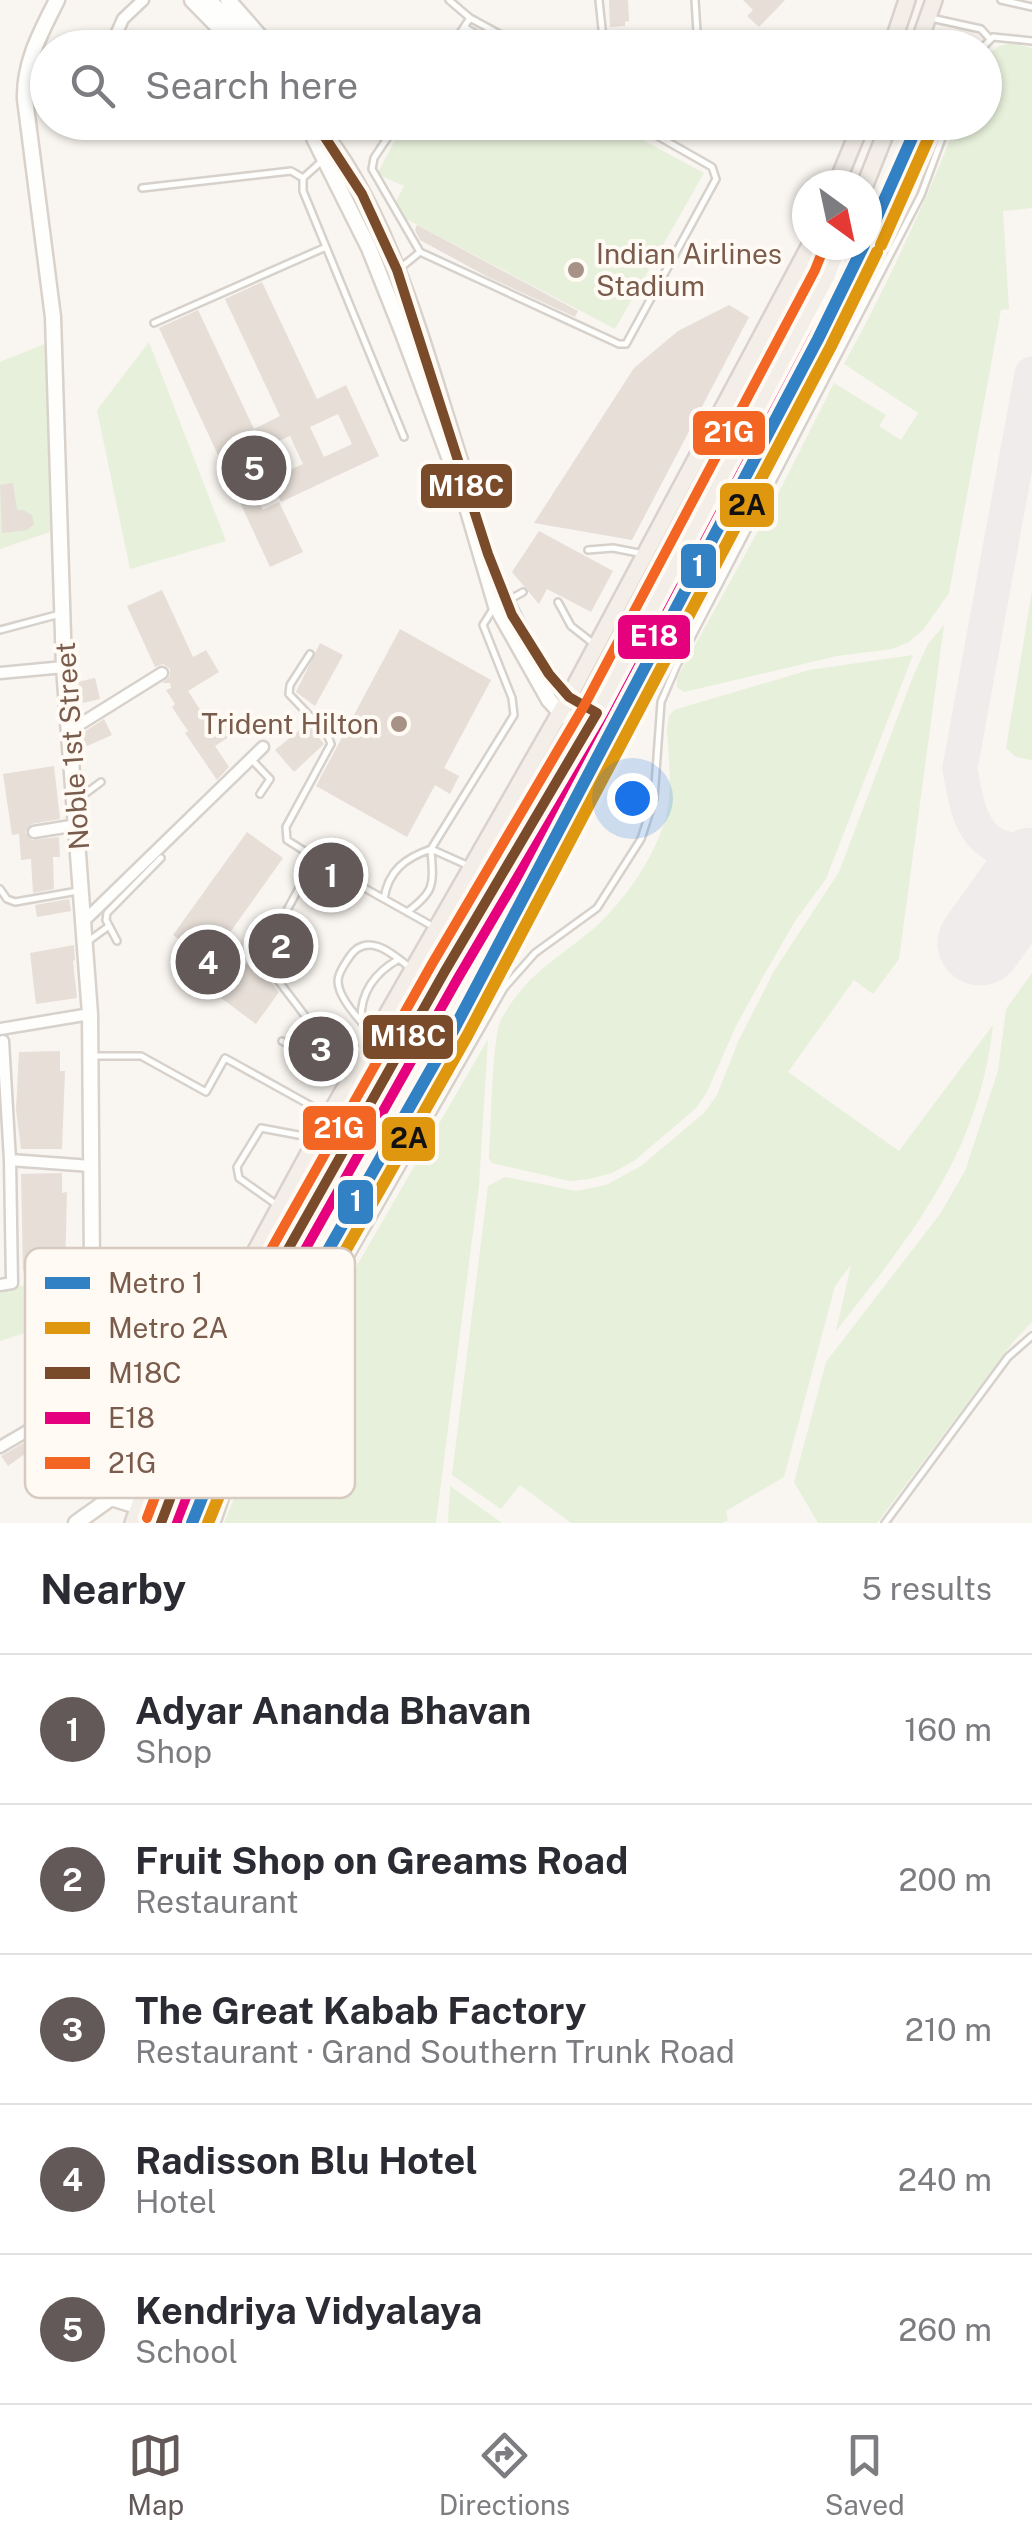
<!DOCTYPE html>
<html lang="en">
<head>
<meta charset="utf-8">
<style>
  body { margin:0; font-family:"Public Sans",sans-serif; background:#f2f2f3; color:#2b2b33 }
  .compass { position:absolute; left:792px; top:170px; width:90px; height:90px; border-radius:50%; background:#fff; box-shadow:0 2px 8px #0004; rotate:147deg }
  .you { position:absolute; left:632px; top:798px; width:35px; height:35px; margin:-25px; border:8px solid #fff; border-radius:50%; background:#1a73e8; box-shadow:0 0 0 15px #1a73e833 }
  .badge { display:grid; place-items:center; width:65px; height:65px; border-radius:50%; background:#625958; color:#fff; font-size:32px; font-weight:700 }
  .pin { position:absolute; translate:-50% -50%; border:5px solid #fff; box-shadow:0 2px 10px #0006 }
  .list { margin:0; padding:0; list-style:none }
  h2 { display:flex; justify-content:space-between; align-items:center; height:130px; margin:0; padding:0 40px; font-size:42px }
  h2 small { font-size:32px; font-weight:400; color:#7c7c81 }
  .list li { display:grid; grid-template-columns:65px 1fr auto; gap:30px; align-items:center; box-sizing:border-box; height:150px; padding:0 40px; border-top:2px solid #e1e1e2 }
  .list b { display:block; font-size:38px; white-space:nowrap }
  .list p { margin:0; font-size:32px; white-space:nowrap; color:#7c7c81 }
  .list em { font-size:32px; font-style:normal; color:#7c7c81 }
  .icon { flex:none; width:55px; height:55px; fill:none; stroke:currentColor; stroke-width:2; stroke-linecap:round; stroke-linejoin:round }
  .map { position:relative; flex:none; width:1032px; height:1523px; overflow:hidden }
  .search { position:absolute; background:#fff; box-shadow:0 2px 8px #0004; left:30px; right:30px; top:30px; height:110px; display:flex; align-items:center; gap:25px; box-sizing:border-box; padding:0 35px; border-radius:55px; color:#7c7c81; font-size:38px }
  .sheet { height:880px; background:#fff }
  nav { display:flex; justify-content:space-around; align-items:center; box-sizing:border-box; height:140px; border-top:2px solid #e1e1e2; background:#fff; font-size:28px; color:#7c7c81 }
  nav a { display:grid; justify-items:center; gap:5px }
  nav .on { color:#625958 }
  .map>svg:first-child { display:block }
  .green { fill:#e7f0db }
  .lines { fill:none; stroke-linecap:round; stroke-linejoin:round }
  .taxiway { stroke:#f0ecec; stroke-width:35 }
  .runway { stroke:#f0ecec; stroke-width:85 }
  .building { fill:#e6ded7; fill-rule:evenodd }
  .lane-casing { stroke:#d7d1cb; stroke-width:10 }
  .street-casing { stroke:#d7d1cb; stroke-width:15 }
  .secondary-casing { stroke:#d9d2cb; stroke-width:19 }
  .primary-casing { stroke:#dad1cc; stroke-width:20 }
  .lane { stroke:#fefefd; stroke-width:5 }
  .street { stroke:#fefefd; stroke-width:10 }
  .secondary { stroke:#fefefd; stroke-width:14 }
  .primary { stroke:#f3eee8; stroke-width:15 }
  .bus-1-casing { stroke:#fffaf3; stroke-width:18 }
  .bus-2-casing { stroke:#fffaf3; stroke-width:18 }
  .bus-3-casing { stroke:#fffaf3; stroke-width:18 }
  .bus-1 { stroke:#7a4b2a; stroke-width:10 }
  .bus-2 { stroke:#e5007d; stroke-width:10 }
  .bus-3 { stroke:#f26522; stroke-width:10 }
  .metro-1-casing { stroke:#fffaf3; stroke-width:20 }
  .metro-2-casing { stroke:#fffaf3; stroke-width:20 }
  .metro-1 { stroke:#3281c4; stroke-width:12 }
  .metro-2 { stroke:#de970f; stroke-width:12 }
  .poi-dot { fill:#a69286; stroke:#fffaf3; stroke-width:4 }
  .labels { text-anchor:middle; stroke-width:8; stroke-linejoin:round; paint-order:stroke }
  .poi-label { font-size:28px; fill:#7a5c4d; stroke:#fffaf3; text-anchor:start }
  .street-label { font-size:28px; fill:#7a5c4d; stroke:#fffaf3 }
  .key { fill:#fffaf3; stroke:#d7cbc1; stroke-width:2.5 }
  .key-label { font-size:28px; fill:#7a5c4d }
  .line-badge { stroke:#fffaf3; stroke-width:4 }
  .badge-label { font-size:28px; text-anchor:middle; font-weight:bold; fill:#fff }
  .pale-badge-label { font-size:28px; text-anchor:middle; font-weight:bold; fill:#111 }
</style>
</head>
<body>
<div class="map">
<svg width="1032" height="1523" viewBox="0 0 1032 1523">
  <rect width="100%" height="100%" fill="#f9f5f0"/>
  <path class="green" d="M1011,43L1032,48V208L1003,211L1009,309L1001,310L949,593L923,630L909,642L892,649L837,656L684,692L677,687V678L774,502L834,383L886,415L879,426L901,440L918,413L844,364C887,286 924,205 957,123L984,122L985,57L999,46Z
    M405,122L611,123L704,173L615,329L391,211L404,186L377,174Z
    M149,342L226,541L130,569L97,410Z
    M47,343L50,532L0,549V362Z
    M1032,591V760L1016,757L1006,748Z
    M944,625L899,959L873,994L854,980L788,1072L899,1151L993,1025C979,1153 913,1233 836,1331L851,1265L835,1286L784,1477L726,1511L728,1520L722,1523H571L520,1485L501,1509L452,1475L488,1186L505,1177L576,1191L606,1185L641,1166L704,1113L717,1095L738,1042L774,971L839,872L914,674L928,644Z
    M913,655L826,879L795,921L764,975L736,1026L706,1094L695,1109L634,1161L612,1173L589,1179L570,1181L492,1163L489,1158C491,1133 492,1036 501,1020C526,974 555,961 593,929C624,902 657,855 667,813C673,787 668,755 667,729L669,716L674,710L809,670Z
    M1032,973V1322L1013,1342L877,1523H818L794,1482L826,1362L940,1214L965,1171L998,1071L1006,1009Z
    M488,1039L479,1185L436,1523H224L264,1426Z
    M79,1276V1309L71,1318L0,1341V1290Z
    M450,1486L502,1523H448Z"/>
  <g class="lines">
    <path class="taxiway" d="M1032,374L960,768C967,813 975,856 1032,850"/>
    <path class="runway" d="M980,943L1032,870"/>
  </g>
  <path class="building" d="M609,0H628L629,21L625,22V26L610,27Z
    M743,0H785L759,27L747,16L753,10Z
    M417,225L578,311L575,317L488,277L420,240L415,230Z
    M262,282L317,399L346,385L379,456L281,502L270,479L303,464L290,436L257,451L270,480L252,488L263,510L279,502L303,552L270,567L159,328L198,310L254,429L280,416L225,299ZM338,414L352,444L324,457L310,427Z
    M729,305L749,317L632,540L534,523L634,368L678,331Z
    M13,483L17,510H23L32,515L34,524L27,530L2,533L0,485Z
    M539,531L613,571L591,612L547,589L539,604L512,572Z
    M162,590L193,657L206,650L219,672L188,691L206,719L217,712L232,735L215,746L229,767L217,780L185,733L188,731L172,707L175,704L166,690L171,688L170,683H162L170,676V669L163,664L155,667L127,606Z
    M400,629L491,680L444,768L459,776L450,794L435,785L407,837L316,786Z
    M320,643L343,655L315,706L296,692Z
    M95,678L100,699L83,703L78,682Z
    M104,719L112,735L87,746L81,734Z
    M308,723L324,744L294,772L275,750Z
    M54,766L60,819L32,824L25,832L32,840L59,837L60,857H53L54,889L33,893L31,859L21,860L19,834L12,835L3,774Z
    M247,832L283,858L221,945L271,982L279,992L256,1024L182,969L195,951L173,935Z
    M69,899L71,911L37,917L35,905Z
    M74,945L75,960L73,961L77,998L36,1004L30,953Z
    M60,1051V1071H65L62,1149H21L16,1110L19,1052Z
    M62,1173V1193L67,1192L65,1271H23L21,1174Z
    M50,1428L54,1433L8,1466L1,1456Z"/>
  <g class="lines">
    <defs>
      <path id="lane" d="M449,0L470,18L525,48
        M599,0L604,48
        M695,0L698,48
        M1001,0L1032,7
        M931,18L981,29L990,39
        M464,27L500,48
        M450,48L470,18
        M655,48L697,44
        M982,48L993,37L1032,41
        M398,122L374,158L372,169L420,252L399,269
        M323,160L303,178V191L404,437
        M142,188L291,171L303,178
        M420,252L619,344H626L716,179L712,167L633,122
        M154,323L326,247
        M588,550L613,548L644,554
        M507,601L523,592
        M558,602L571,626L594,644
        M0,630L60,614
        M310,654L290,685L289,694L327,734L331,744L286,827L287,840L345,877L434,927
        M251,759L270,779L260,794
        M82,810V796L101,782
        M431,849L469,866
        M299,888L261,958L309,1021L363,1053
        M0,889L7,899L15,902L78,891
        M384,899C388,871 405,858 431,849L514,715L512,698L483,625L493,609
        M407,912C437,890 433,883 431,849
        M117,941L106,920L107,913L161,858
        M87,942L109,926
        M361,1018C361,991 376,972 399,959
        M318,1027L302,1052L347,1079
        M373,1036C362,1022 338,999 338,981C338,973 344,965 348,959C365,931 390,951 409,967
        M282,1041L302,1052
        M91,1056H141L206,1092L225,1058L326,1114
        M277,1205L239,1178L237,1167L261,1128L314,1138
        M102,1268L199,1288L225,1302
        M122,1305L199,1349
        M217,1523L245,1441L504,988L535,953L597,908L641,839L654,799L661,702L676,667L921,195L948,122
        M885,1523L1008,1357L1032,1336"/>
      <path id="street" d="M110,48L123,19L143,0
        M0,673L64,667
        M69,731L162,673
        M34,832L77,825
        M83,922L263,747
        M0,1029L90,1014
        M0,1042L3,1041L10,1160L91,1166
        M0,1285L12,1283L10,1160
        M0,1447L65,1409L100,1396"/>
      <path id="secondary" d="M57,0C41,32 24,62 25,99L53,317L64,667L90,1014L92,1264L104,1462L111,1498
        M192,0L239,48
        M209,0L254,48
        M228,0L270,48
        M315,122C394,215 427,363 466,479
        M316,124L314,138L369,248L402,331L464,497L496,606L549,700L560,712L586,730
        M494,571C509,611 536,668 569,696C576,703 588,708 597,713
        M76,1523L111,1498L137,1506"/>
      <path id="primary" d="M891,48L907,0
        M917,48L934,0
        M836,185L862,122
        M865,185L890,122
        M133,1523L176,1403L202,1350L329,1116L569,697L810,245
        M161,1523L216,1377L445,971L597,713L829,276L841,245"/>
    </defs>
    <use href="#lane" class="lane-casing"/>
    <use href="#street" class="street-casing"/>
    <use href="#secondary" class="secondary-casing"/>
    <use href="#primary" class="primary-casing"/>
    <use href="#lane" class="lane"/>
    <use href="#street" class="street"/>
    <use href="#secondary" class="secondary"/>
    <use href="#primary" class="primary"/>
    <defs>
      <path id="bus-1" d="M161,1523L216,1377L445,971L597,713L569,697L549,674L512,615L488,554L397,270L362,194L315,122"/>
      <path id="bus-2" d="M177,1523L230,1383L458,978L610,720L842,283L855,250"/>
      <path id="bus-3" d="M147,1518L203,1370L432,964L584,706L815,270L825,245"/>
    </defs>
    <use href="#bus-1" class="bus-1-casing"/>
    <use href="#bus-2" class="bus-2-casing"/>
    <use href="#bus-3" class="bus-3-casing"/>
    <use href="#bus-1" class="bus-1"/>
    <use href="#bus-2" class="bus-2"/>
    <use href="#bus-3" class="bus-3"/>
    <defs>
      <path id="metro-1" d="M867,239L919,122
        M192,1523L236,1412L454,1029L818,339L864,245"/>
      <path id="metro-2" d="M881,245L933,128
        M208,1523L250,1419L467,1036L831,346L877,252"/>
    </defs>
    <use href="#metro-1" class="metro-1-casing"/>
    <use href="#metro-2" class="metro-2-casing"/>
    <use href="#metro-1" class="metro-1"/>
    <use href="#metro-2" class="metro-2"/>
  </g>
  <g class="poi-dot">
    <circle cx="576" cy="270" r="10"/>
    <circle cx="399" cy="724" r="10"/>
  </g>
  <g class="labels">
    <g class="poi-label">
      <text x="596" y="264">Indian Airlines<tspan x="596" dy="32">Stadium</tspan></text>
      <text x="379" y="734" text-anchor="end">Trident Hilton</text>
    </g>
    <g class="street-label">
      <text transform="translate(72 746) rotate(-94)" y="10">Noble 1st Street</text>
    </g>
  </g>
  <rect x="25" y="1248" width="330" height="250" rx="15" class="key"/>
  <rect x="45" y="1277" width="45" height="12" fill="#3281c4"/>
  <rect x="45" y="1322" width="45" height="12" fill="#de970f"/>
  <rect x="45" y="1367" width="45" height="12" fill="#7a4b2a"/>
  <rect x="45" y="1412" width="45" height="12" fill="#e5007d"/>
  <rect x="45" y="1457" width="45" height="12" fill="#f26522"/>
  <g class="key-label">
    <text x="108" y="1293">Metro 1</text>
    <text x="108" y="1338">Metro 2A</text>
    <text x="108" y="1383">M18C</text>
    <text x="108" y="1428">E18</text>
    <text x="108" y="1473">21G</text>
  </g>
  <g class="line-badge">
    <rect x="691" y="409" width="76" height="48" rx="10" fill="#f26522"/>
    <rect x="419" y="462" width="95" height="48" rx="10" fill="#7a4b2a"/>
    <rect x="718" y="481" width="58" height="48" rx="10" fill="#de970f"/>
    <rect x="679" y="542" width="39" height="48" rx="10" fill="#3281c4"/>
    <rect x="616" y="613" width="76" height="48" rx="10" fill="#e5007d"/>
    <rect x="361" y="1013" width="94" height="48" rx="10" fill="#7a4b2a"/>
    <rect x="301" y="1104" width="77" height="48" rx="10" fill="#f26522"/>
    <rect x="380" y="1115" width="57" height="48" rx="10" fill="#de970f"/>
    <rect x="336" y="1178" width="39" height="48" rx="10" fill="#3281c4"/>
  </g>
  <g class="badge-label">
    <text x="729" y="442">21G</text>
    <text x="466" y="496">M18C</text>
    <text x="698" y="576">1</text>
    <text x="654" y="646">E18</text>
    <text x="408" y="1046">M18C</text>
    <text x="339" y="1138">21G</text>
    <text x="356" y="1211">1</text>
  </g>
  <g class="pale-badge-label">
    <text x="747" y="515">2A</text>
    <text x="409" y="1148">2A</text>
  </g>
</svg>
<svg class="compass" viewBox="-18 -18 36 36"><path d="M0-13l5 13h-10z" fill="#e53935"/><path d="M0 13l5-13h-10z" fill="#7c7c81"/></svg>
<div class="you"></div>
<div class="pin badge" style="left:331px;top:875px">1</div>
<div class="pin badge" style="left:281px;top:946px">2</div>
<div class="pin badge" style="left:321px;top:1049px">3</div>
<div class="pin badge" style="left:208px;top:962px">4</div>
<div class="pin badge" style="left:254px;top:468px">5</div>
<div class="search"><svg class="icon" aria-label="search" viewBox="0 0 24 24"><circle cx="10" cy="10" r="6"/><path d="M15 15l6 6"/></svg>Search here</div>
</div>
<section class="sheet">
<h2>Nearby<small>5 results</small></h2>
<ul class="list">
<li><span class="badge">1</span><div><b>Adyar Ananda Bhavan</b><p>Shop</p></div><em>160 m</em></li>
<li><span class="badge">2</span><div><b>Fruit Shop on Greams Road</b><p>Restaurant</p></div><em>200 m</em></li>
<li><span class="badge">3</span><div><b>The Great Kabab Factory</b><p>Restaurant · Grand Southern Trunk Road</p></div><em>210 m</em></li>
<li><span class="badge">4</span><div><b>Radisson Blu Hotel</b><p>Hotel</p></div><em>240 m</em></li>
<li><span class="badge">5</span><div><b>Kendriya Vidyalaya</b><p>School</p></div><em>260 m</em></li>
</ul>
</section>
<nav>
<a class="on"><svg class="icon" aria-label="map" viewBox="0 0 24 24"><path d="M3 6l6-2 6 2 6-2v14l-6 2-6-2-6 2zM9 4v14M15 6v14"/></svg>Map</a>
<a><svg class="icon" aria-label="directions" viewBox="0 0 24 24"><path d="M12 3l9 9-9 9-9-9zM9 14v-3h6M13 9l2 2-2 2"/></svg>Directions</a>
<a><svg class="icon" aria-label="saved" viewBox="0 0 24 24"><path d="M7 4h10v16l-5-4-5 4z"/></svg>Saved</a>
</nav>
</body>
</html>
